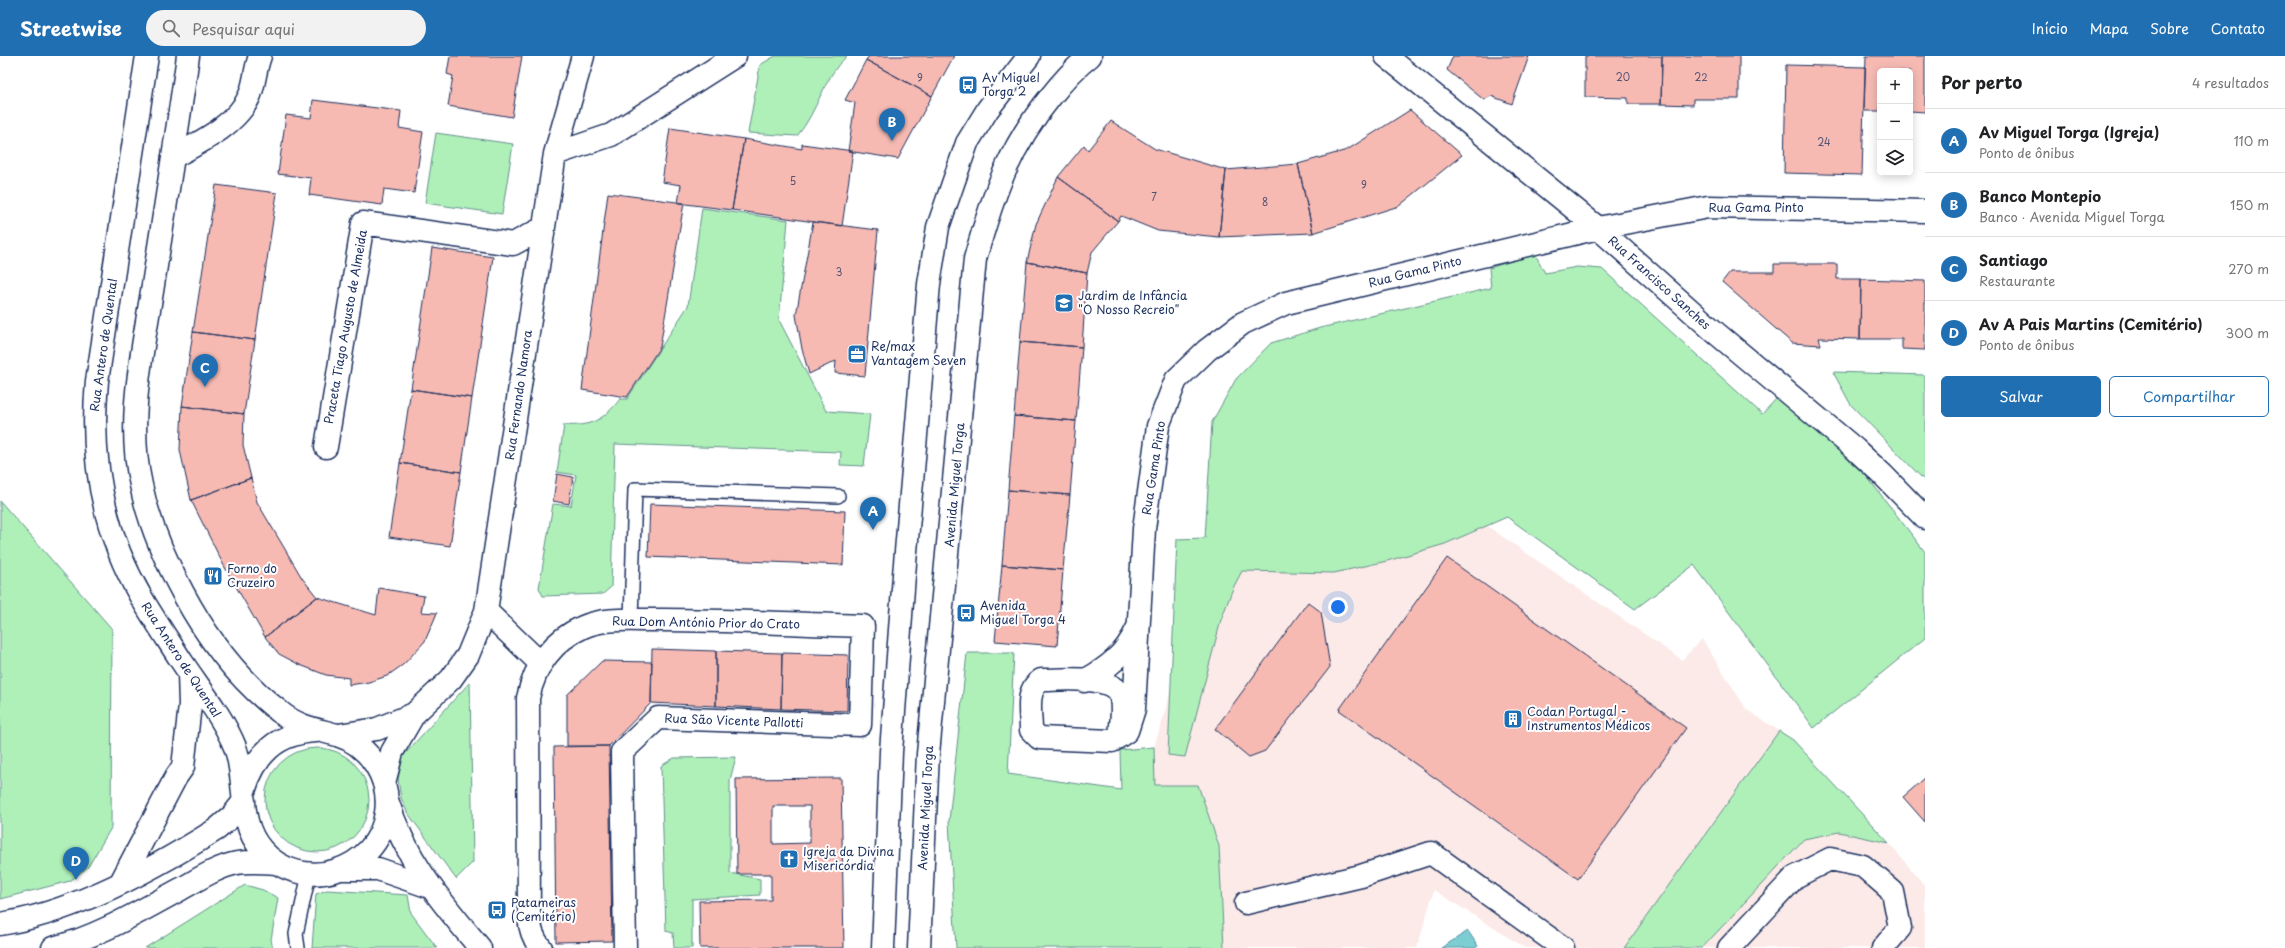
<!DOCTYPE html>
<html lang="pt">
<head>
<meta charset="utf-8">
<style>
  body { margin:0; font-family:"Playpen Sans",sans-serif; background:#f2f2f2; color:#202124 }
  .controls { position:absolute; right:12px; top:12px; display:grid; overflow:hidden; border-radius:6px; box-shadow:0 2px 10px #0003 }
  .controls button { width:36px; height:36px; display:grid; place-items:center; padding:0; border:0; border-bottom:1px solid #e0e0e0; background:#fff; color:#202124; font:20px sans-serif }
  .you { position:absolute; left:1338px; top:551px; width:14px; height:14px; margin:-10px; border:3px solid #fff; border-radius:50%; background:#1a73e8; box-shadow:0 0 0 6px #1a73e833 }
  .badge { display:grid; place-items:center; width:26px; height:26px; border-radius:50%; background:#1f6fb2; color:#fff; font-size:13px; font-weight:700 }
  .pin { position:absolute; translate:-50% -33px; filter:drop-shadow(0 1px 2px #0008) }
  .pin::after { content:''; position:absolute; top:21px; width:14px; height:12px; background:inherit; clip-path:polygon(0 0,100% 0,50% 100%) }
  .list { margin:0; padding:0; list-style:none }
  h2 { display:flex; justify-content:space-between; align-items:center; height:52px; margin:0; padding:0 16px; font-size:17px }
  h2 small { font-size:13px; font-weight:400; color:#757577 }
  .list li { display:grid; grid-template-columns:26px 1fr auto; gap:12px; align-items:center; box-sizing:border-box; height:64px; padding:0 16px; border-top:1px solid #e0e0e0 }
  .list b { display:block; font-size:15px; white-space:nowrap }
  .list p { margin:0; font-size:13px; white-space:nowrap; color:#757577 }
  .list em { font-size:13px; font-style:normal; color:#757577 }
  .actions { display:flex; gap:8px; padding:12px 16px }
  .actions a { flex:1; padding:9px 0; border:1px solid #1f6fb2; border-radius:6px; text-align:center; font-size:14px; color:#1f6fb2 }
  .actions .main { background:#1f6fb2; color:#fff }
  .icon { flex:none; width:22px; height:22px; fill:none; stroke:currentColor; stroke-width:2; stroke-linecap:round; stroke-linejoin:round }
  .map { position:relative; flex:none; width:1925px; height:892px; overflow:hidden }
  header { display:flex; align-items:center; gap:24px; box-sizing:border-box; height:56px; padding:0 20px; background:#1f6fb2; color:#fff }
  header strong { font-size:19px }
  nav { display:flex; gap:22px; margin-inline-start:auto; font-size:14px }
  .search { width:280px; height:36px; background:#f2f2f2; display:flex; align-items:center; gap:10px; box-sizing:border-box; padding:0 14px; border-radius:22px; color:#757577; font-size:15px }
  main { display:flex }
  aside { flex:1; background:#fff }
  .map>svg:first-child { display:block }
  .built { fill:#fceae8 }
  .green { fill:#aff0b9; stroke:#65908c }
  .water { fill:#7cced3; stroke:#558ea4 }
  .building { fill:#f6bab3; stroke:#1b2f5e; fill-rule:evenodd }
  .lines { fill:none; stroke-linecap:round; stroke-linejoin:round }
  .service-casing { stroke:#1b2f5e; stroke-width:16 }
  .minor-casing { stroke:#1b2f5e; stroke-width:25 }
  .tertiary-casing { stroke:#1b2f5e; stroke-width:25 }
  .secondary-casing { stroke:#1b2f5e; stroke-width:25 }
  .service { stroke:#fff; stroke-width:13 }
  .minor { stroke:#fff; stroke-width:22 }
  .tertiary { stroke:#fff; stroke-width:22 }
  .secondary { stroke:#fff; stroke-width:22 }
  .labels { text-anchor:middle; stroke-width:4; stroke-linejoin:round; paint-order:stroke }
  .number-label { font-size:10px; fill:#525273 }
  .poi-label { font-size:12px; fill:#1b2f5e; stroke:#fff; text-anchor:start }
  .street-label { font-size:12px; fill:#1b2f5e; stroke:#fff }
</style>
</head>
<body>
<header>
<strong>Streetwise</strong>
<div class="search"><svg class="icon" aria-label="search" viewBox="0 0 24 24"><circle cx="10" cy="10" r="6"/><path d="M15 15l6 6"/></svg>Pesquisar aqui</div>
<nav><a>Início</a><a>Mapa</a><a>Sobre</a><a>Contato</a></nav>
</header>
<main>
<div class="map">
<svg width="1925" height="892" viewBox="0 0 1925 892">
  <rect width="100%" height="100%" fill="#fff"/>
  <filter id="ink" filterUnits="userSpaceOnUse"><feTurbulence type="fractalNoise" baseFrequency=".025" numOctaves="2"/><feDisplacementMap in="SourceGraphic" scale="8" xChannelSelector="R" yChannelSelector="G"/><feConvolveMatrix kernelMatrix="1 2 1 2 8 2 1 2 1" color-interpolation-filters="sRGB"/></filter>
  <g filter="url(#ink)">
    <path class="built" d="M1461,452L1682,604L1702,583L1747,654L1793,684L1889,787L1925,830V892H1525L1434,834L1417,892H1224L1219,790L1198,730L1155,729L1154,691L1203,530L1213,512Z"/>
    <path class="green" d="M775,0H847C823,21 818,56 797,80L748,77L760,9Z
      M436,77L513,88L502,158L425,147Z
      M702,152L788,164L779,264L826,355L870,358L864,410L840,409L841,396L615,388L611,531L603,538L543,540L539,532L553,448L571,450L576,419L557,416L564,369C590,371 604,364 620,343H627L688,250Z
      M1535,198L1545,217L1577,211L1602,213L1762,358L1777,342L1848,396L1925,496V582L1814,672L1694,509L1635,553L1507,461L1445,488L1387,505L1334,517L1242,515L1233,532L1221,564L1185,701L1168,699L1177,483L1205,482L1212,366L1236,323L1271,287L1320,272L1491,232L1489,212Z
      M1833,316L1925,319V425L1851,349Z
      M0,445L112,573L111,772L88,811L70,825L0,843Z
      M967,597H1014L1008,718L1121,734L1120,694L1154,691L1155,729H1198L1219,790L1224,892H956L949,765Z
      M470,626L473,806L456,823L407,756L401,742L398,723L403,700Z
      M1779,675L1793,684L1889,787L1839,776L1804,783L1702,892H1624Z
      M265 744a52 52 0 1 1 104 0a52 52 0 1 1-104 0Z
      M736,701L730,724V817L760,823V839L692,843V892H674L673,877L666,875L661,710L674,702Z
      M245,829L263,834L278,842L271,884L273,892H145Z
      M327,834L408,839L411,857L437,892H312L316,838Z"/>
    <path class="water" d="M1468,875L1478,890L1475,892H1441Z"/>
    <path class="building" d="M450,0H522L512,61L448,50L453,20L447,18Z
      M869,0H954L932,40L866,4Z
      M1453,0H1529L1512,48L1491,40L1484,44L1447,14Z
      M1585,0H1662L1661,48H1628V42L1585,41Z
      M1662,0H1739V43H1693V49L1661,48Z
      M1866,0H1925V56L1910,55V15H1880V55H1864Z
      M866,4L932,40L898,103L848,95L855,47L845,44Z
      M1786,9L1865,11L1862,119L1784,117Z
      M313,44L401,55L399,72L423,76L414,137L384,133L382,149L309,139L311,122L278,118L286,59L311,62Z
      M1410,54L1462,99L1399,150L1313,177L1298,108L1347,94Z
      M1111,65L1155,93L1226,114L1219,181L1158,175L1121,160L1118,165L1058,121L1084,89L1088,94Z
      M670,72L744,83L732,154L678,147L681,129L662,126Z
      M744,83L802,93V88L853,95L842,170L732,154Z
      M1298,108L1313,177L1219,181L1226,114Z
      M1058,121L1118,165L1092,196L1087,217L1027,206L1036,168Z
      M216,129L277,137L255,284L193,276Z
      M608,137L684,147L660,291L627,341L582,334Z
      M813,166L878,174L865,320L835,317L836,305L809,318L802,293L796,259Z
      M432,192L493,201L472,342L411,333Z
      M1027,206L1087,217L1082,291L1020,286Z
      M1774,208H1837V223H1861L1860,283L1819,282L1821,289L1792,287L1722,226L1730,216H1774Z
      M1861,223L1925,225V294L1902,293V283H1860Z
      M193,276L255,284L244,358L182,350Z
      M1020,286L1082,291L1076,365L1014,360Z
      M411,333L472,342L461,416L400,407Z
      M182,350L244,358L243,389L251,422L191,444L180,394Z
      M1014,360L1076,365L1070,439L1008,434Z
      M400,407L461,416L450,490L389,481Z
      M557,418L573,421L569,448L553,445Z
      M251,422L257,446L302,522L317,541L265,581L223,508L191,444Z
      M1008,434L1070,439L1063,514L1002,509Z
      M650,448L845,455L843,509L648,501Z
      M1447,502L1686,672L1578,823L1339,654Z
      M1002,509L1063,514L1057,590L995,585Z
      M379,532L424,540L421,556L437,557L425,585L404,608L387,620L369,626L349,629V622L326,619L300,609L279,598L265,581L317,541L376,559Z
      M1308,546L1321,556L1330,611L1265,695L1249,701L1215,673Z
      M652,593L716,595V650L651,647Z
      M716,595L782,597L781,653L716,650Z
      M782,597L848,599L847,655L781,653Z
      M602,605L652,606L651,647L609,690H567V639Z
      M609,690L612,885L556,886L554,691Z
      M841,722L844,892H700L699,845L771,844V818H737L736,723ZM773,750H810V787L773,788Z
      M1925,722V766L1903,741Z"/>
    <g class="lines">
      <defs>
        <path id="service" d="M631,564L635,433L838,440
          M298,892L296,878L309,818"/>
        <path id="minor" d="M1386,0L1598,172L1716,277L1855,393L1882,418L1925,462
          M555,98L611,79L735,0
          M173,101C199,87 238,68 250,39C255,26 255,13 260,0
          M326,391L363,167L513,188L543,172
          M486,555L540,607
          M1084,625C1108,612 1125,599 1137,573
          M338,679L377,673L414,658
          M1120,680C1121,668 1124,650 1120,639C1111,618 1061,624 1041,624C1025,634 1031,657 1031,674L1039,682L1112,685L1127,675L1134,653L1144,473L1158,370L1176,324L1207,294L1243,267L1286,247L1598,172L1708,151L1925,155
          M384,727L392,696L414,658L451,623L468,599L486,555L555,98L583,0
          M1246,847L1361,820L1431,797L1563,892
          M541,892C533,883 530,874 529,861L528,642C535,609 552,585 583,571C603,562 628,564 649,564C720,563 792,568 863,570L860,669L658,662L622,696L625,892
          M1729,892L1795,821L1830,803L1863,810L1893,836L1900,872L1883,892"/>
        <path id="tertiary" d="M387,744C406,805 440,844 480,892
          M344,813H378L430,831"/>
        <path id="secondary" d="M147,0L97,325C90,400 102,474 141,541C154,563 168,584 182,606C200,633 223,661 235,691C248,726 236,765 262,794C301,839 378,816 386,757C391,723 370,689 337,679C316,673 298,671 280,656C240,625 207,582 183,537C165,504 149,467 141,429C126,364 143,294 153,229C165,153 177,77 188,0
          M244,735C255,699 276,677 316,675
          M121,826L176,721L183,711L190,649L189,617
          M0,868C74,857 154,813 217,773L232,760L244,745
          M53,892C98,881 140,855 181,833C199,823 217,811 237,807C250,805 263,806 277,807
          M883,892L891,696L904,519L929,228L938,171L967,87L988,53L1029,0
          M919,892L928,698L975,203C993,139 1009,91 1052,39C1063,25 1076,11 1090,0"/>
      </defs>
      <use href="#service" class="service-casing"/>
      <use href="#minor" class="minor-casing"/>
      <use href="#tertiary" class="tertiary-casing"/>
      <use href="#secondary" class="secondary-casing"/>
      <use href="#service" class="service"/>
      <use href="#minor" class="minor"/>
      <use href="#tertiary" class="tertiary"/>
      <use href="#secondary" class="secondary"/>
    </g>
  </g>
  <defs>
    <symbol id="bus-square" viewBox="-11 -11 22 22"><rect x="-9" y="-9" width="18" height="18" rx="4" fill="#1f6fb2" stroke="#fff"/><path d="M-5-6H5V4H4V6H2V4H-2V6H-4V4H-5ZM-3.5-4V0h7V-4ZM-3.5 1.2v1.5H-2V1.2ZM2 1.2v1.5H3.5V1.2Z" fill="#fff"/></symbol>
    <symbol id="school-square" viewBox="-11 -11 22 22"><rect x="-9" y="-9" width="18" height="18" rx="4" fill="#1f6fb2" stroke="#fff"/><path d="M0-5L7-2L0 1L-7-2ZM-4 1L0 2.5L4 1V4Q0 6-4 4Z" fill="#fff"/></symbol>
    <symbol id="office-square" viewBox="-11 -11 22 22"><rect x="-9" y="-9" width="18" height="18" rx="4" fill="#1f6fb2" stroke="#fff"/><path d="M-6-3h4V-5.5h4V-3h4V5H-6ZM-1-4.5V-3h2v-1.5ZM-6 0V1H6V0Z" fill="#fff"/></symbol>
    <symbol id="restaurant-square" viewBox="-11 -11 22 22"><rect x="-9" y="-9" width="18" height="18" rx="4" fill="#1f6fb2" stroke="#fff"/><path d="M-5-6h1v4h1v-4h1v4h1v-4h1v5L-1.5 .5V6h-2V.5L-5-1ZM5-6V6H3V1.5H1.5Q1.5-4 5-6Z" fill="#fff"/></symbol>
    <symbol id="building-square" viewBox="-11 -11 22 22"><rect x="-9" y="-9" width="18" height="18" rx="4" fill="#1f6fb2" stroke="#fff"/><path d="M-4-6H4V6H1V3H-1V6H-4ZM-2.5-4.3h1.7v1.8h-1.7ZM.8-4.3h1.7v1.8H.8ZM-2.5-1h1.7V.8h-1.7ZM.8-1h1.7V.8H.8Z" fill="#fff"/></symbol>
    <symbol id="church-square" viewBox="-11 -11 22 22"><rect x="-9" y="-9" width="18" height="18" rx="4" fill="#1f6fb2" stroke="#fff"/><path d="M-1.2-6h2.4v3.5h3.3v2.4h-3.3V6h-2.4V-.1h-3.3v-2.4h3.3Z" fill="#fff"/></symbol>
  </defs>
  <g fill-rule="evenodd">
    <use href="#bus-square" x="957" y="18" width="22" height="22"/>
    <use href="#school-square" x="1053" y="236" width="22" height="22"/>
    <use href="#office-square" x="846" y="287" width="22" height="22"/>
    <use href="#restaurant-square" x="202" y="509" width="22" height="22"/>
    <use href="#bus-square" x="955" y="546" width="22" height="22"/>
    <use href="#building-square" x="1502" y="652" width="22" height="22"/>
    <use href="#church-square" x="778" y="792" width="22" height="22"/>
    <use href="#bus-square" x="486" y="843" width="22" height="22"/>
  </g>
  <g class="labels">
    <g class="number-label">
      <text x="1623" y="25">20</text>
      <text x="1701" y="25">22</text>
      <text x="920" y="26">9</text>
      <text x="1824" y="90">24</text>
      <text x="793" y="129">5</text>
      <text x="1364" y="133">9</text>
      <text x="1154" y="145">7</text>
      <text x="1265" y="150">8</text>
      <text x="839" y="220">3</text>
    </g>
    <g class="poi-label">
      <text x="982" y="26">Av Miguel<tspan x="982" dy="14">Torga 2</tspan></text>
      <text x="1078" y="244">Jardim de Infância<tspan x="1078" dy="14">"O Nosso Recreio"</tspan></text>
      <text x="871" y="295">Re/max<tspan x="871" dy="14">Vantagem Seven</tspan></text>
      <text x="227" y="517">Forno do<tspan x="227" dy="14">Cruzeiro</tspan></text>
      <text x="980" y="554">Avenida<tspan x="980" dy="14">Miguel Torga 4</tspan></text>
      <text x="1527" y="660">Codan Portugal -<tspan x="1527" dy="14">Instrumentos Médicos</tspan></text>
      <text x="803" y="800">Igreja da Divina<tspan x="803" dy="14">Misericórdia</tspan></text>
      <text x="511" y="851">Patameiras<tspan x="511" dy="14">(Cemitério)</tspan></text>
    </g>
    <g class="street-label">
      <text x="1756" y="156">Rua Gama Pinto</text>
      <text transform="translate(1415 216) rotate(-14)" y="4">Rua Gama Pinto</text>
      <text transform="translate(1659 227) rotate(42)" y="4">Rua Francisco Sanches</text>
      <text transform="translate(346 271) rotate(-80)" y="4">Praceta Tiago Augusto de Almeida</text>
      <text transform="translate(104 289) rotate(-82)" y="4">Rua Antero de Quental</text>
      <text transform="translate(519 339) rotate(-82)" y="4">Rua Fernando Namora</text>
      <text transform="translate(1154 412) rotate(-81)" y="4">Rua Gama Pinto</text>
      <text transform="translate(955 429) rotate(-85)" y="4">Avenida Miguel Torga</text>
      <text transform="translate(706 567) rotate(1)" y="4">Rua Dom António Prior do Crato</text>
      <text transform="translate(181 604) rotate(57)" y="4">Rua Antero de Quental</text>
      <text transform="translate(734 665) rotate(2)" y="4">Rua São Vicente Pallotti</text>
      <text transform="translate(926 752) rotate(-87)" y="4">Avenida Miguel Torga</text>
    </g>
  </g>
</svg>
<div class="controls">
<button>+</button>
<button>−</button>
<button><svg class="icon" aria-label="layers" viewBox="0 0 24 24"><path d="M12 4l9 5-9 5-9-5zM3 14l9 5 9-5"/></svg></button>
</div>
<div class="you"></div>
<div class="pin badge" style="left:873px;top:474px">A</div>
<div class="pin badge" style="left:892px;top:85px">B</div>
<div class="pin badge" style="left:205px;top:331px">C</div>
<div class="pin badge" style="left:76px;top:824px">D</div>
</div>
<aside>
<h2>Por perto<small>4 resultados</small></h2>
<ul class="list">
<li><span class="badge">A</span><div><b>Av Miguel Torga (Igreja)</b><p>Ponto de ônibus</p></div><em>110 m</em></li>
<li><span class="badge">B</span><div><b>Banco Montepio</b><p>Banco · Avenida Miguel Torga</p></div><em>150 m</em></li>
<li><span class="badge">C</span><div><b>Santiago</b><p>Restaurante</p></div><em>270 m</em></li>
<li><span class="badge">D</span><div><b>Av A Pais Martins (Cemitério)</b><p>Ponto de ônibus</p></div><em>300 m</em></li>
</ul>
<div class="actions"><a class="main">Salvar</a><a>Compartilhar</a></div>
</aside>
</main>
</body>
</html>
